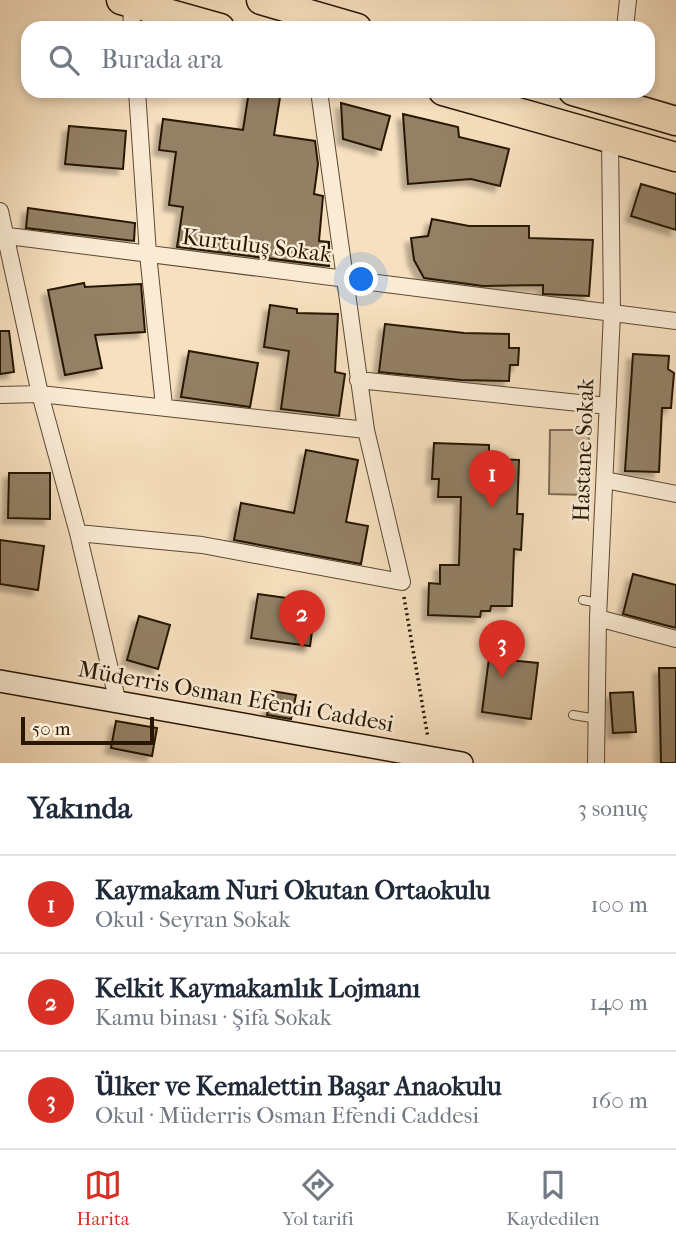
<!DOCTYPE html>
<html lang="tr">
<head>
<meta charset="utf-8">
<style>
  body { margin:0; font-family:"IM FELL French Canon",serif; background:#f2f2f3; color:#1f2937 }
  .scale { position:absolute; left:21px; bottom:18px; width:133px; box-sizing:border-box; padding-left:7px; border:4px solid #271704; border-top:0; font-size:19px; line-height:24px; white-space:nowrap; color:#271704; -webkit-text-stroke:5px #faebd5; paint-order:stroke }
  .you { position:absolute; left:362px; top:280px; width:24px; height:24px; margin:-18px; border:5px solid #fff; border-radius:50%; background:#1a73e8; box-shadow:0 0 0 10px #1a73e833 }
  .badge { display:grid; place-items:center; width:46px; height:46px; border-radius:50%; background:#d93025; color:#fff; font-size:23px; font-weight:700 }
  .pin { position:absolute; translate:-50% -58px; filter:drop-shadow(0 2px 4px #0008) }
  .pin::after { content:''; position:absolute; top:37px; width:24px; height:21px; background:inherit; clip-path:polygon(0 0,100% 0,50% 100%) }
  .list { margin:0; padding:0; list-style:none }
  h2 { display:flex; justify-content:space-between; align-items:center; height:91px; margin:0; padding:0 28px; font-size:30px }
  h2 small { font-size:23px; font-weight:400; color:#747a83 }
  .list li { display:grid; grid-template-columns:46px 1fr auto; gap:21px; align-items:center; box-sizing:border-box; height:98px; padding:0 28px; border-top:2px solid #e0e1e3 }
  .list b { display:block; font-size:26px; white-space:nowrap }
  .list p { margin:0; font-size:23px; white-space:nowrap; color:#747a83 }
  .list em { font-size:23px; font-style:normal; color:#747a83 }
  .icon { flex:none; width:38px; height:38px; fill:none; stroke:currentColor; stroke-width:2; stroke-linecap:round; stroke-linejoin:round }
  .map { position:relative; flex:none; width:676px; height:763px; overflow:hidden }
  .search { position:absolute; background:#fff; box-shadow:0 4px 10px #0003; left:21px; right:21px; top:21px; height:77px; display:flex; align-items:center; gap:18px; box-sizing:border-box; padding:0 24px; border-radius:21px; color:#747a83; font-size:26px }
  .sheet { height:385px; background:#fff }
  nav { display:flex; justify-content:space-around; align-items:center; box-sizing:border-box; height:98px; border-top:2px solid #e0e1e3; background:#fff; font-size:19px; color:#747a83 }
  nav a { display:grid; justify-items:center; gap:4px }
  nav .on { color:#d93025 }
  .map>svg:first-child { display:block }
  .green { fill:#d4be9f; stroke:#7e6a52; stroke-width:2 }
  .building { fill:#938065; stroke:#271704; stroke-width:2; filter:url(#shadow) }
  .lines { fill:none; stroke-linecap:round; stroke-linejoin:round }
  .lane-casing { stroke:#5b4933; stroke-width:10 }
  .street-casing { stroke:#5b4933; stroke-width:18 }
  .secondary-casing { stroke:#271704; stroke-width:24 }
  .highway-casing { stroke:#271704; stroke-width:31 }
  .path { stroke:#271704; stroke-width:3.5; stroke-dasharray:2 3.5; stroke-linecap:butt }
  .lane { stroke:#faebd5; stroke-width:8 }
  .street { stroke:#faebd5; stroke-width:16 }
  .secondary { stroke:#faebd5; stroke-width:21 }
  .highway { stroke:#f7e0bf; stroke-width:28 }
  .labels { text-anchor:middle; stroke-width:5; stroke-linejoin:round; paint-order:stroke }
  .street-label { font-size:23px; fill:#271704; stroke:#faebd5 }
</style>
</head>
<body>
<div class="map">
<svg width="676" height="763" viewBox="0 0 676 763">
  <defs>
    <filter id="shadow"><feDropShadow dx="-5.5" dy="5.5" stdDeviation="2" flood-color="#0004"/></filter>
  </defs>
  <rect width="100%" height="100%" fill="#f7e0bf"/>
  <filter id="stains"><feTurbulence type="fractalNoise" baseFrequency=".00286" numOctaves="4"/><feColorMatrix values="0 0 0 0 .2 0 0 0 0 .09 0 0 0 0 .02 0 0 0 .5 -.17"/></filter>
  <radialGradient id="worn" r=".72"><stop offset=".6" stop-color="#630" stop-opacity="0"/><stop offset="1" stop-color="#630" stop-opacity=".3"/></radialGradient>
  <path class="green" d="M550,430H589L587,495L549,494Z"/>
  <path class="building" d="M249,91H281L274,135L315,141L318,164L314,194L323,196L319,241L329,242V266L177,247L183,207L169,205L176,152L159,150L163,119L243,130Z
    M341,103L390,116L381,150L343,139Z
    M403,114L458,127L459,137L509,149L500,186L471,179L408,184Z
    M69,126L126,131L123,169L65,164Z
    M641,184L676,194V230L631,216Z
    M28,208L135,223L134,241L26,228Z
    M432,219L469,226H529V238L593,240L589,296L543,294V285L483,286L424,278L414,260L411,238L428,236Z
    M84,283L85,287L141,284L145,332L95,335L102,368L65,375L48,290Z
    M270,305L297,309V313L338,314L335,372L345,374L339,416L281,409L289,351L264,347Z
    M385,324L464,333L509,334V348H519L518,365H510L509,381L461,380L379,372Z
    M0,331H9L14,372L0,374Z
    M189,351L258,363L250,407L181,397Z
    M633,354L669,356L668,369L674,373L671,408H662L659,472L625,471Z
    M434,443L489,445V452H497V459L519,460L517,514H523L521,550L514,549L512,606H491L490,611H481L480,617L428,615L429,583L440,584V565H459L461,497H438L439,479H432Z
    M306,450L358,460L346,522L368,526L361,564L234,540L241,503L294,513Z
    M9,473H50V519L8,518Z
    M0,540L44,546L38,590L0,584Z
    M633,574L676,585V628L623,614Z
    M258,594L316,602L310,646L251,638Z
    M139,616L170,625L158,669L127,660Z
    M489,658L538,663L531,719L482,712Z
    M659,668H676V763H661Z
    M272,691L296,695L291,719L267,715Z
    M633,692L636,732L613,733L610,693Z
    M116,721L157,728L152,756L111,748Z"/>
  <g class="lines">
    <defs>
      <path id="lane" d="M583,600L599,603
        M573,715L597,719"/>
      <path id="street" d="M131,3L132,28
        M625,28L628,0
        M137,91L148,254L164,406
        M0,211L40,394L78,533L118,703
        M0,231L8,236L676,321
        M358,380L608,406
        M0,395L40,394L366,430
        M605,480L676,494
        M78,533L202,545L402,582L366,430L319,91
        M598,618L676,639
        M596,763L598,618L612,313L610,138"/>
      <path id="secondary" d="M0,681L462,763"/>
      <path id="highway" d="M121,0L220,28
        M261,0L357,28
        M443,91L676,157
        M573,91L676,121"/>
    </defs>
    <use href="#lane" class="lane-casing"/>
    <use href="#street" class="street-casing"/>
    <use href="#secondary" class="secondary-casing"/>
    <use href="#highway" class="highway-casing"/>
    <path class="path" d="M404,597L428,738"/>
    <use href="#lane" class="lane"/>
    <use href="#street" class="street"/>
    <use href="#secondary" class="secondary"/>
    <use href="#highway" class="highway"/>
  </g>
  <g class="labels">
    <g class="street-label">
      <text transform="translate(257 245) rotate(7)" y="8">Kurtuluş Sokak</text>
      <text transform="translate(583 450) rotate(-88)" y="8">Hastane Sokak</text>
      <text transform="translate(236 696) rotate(10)" y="8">Müderris Osman Efendi Caddesi</text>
    </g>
  </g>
  <rect width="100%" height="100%" filter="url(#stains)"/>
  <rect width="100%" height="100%" fill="url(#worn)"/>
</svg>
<div class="scale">50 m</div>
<div class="you"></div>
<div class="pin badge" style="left:492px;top:508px">1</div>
<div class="pin badge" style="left:302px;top:648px">2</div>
<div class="pin badge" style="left:502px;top:678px">3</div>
<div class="search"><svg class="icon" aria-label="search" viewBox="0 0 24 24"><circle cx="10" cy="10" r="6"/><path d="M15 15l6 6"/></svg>Burada ara</div>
</div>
<section class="sheet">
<h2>Yakında<small>3 sonuç</small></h2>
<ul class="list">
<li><span class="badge">1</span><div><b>Kaymakam Nuri Okutan Ortaokulu</b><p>Okul · Seyran Sokak</p></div><em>100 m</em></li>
<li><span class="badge">2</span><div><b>Kelkit Kaymakamlık Lojmanı</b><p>Kamu binası · Şifa Sokak</p></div><em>140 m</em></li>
<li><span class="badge">3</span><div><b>Ülker ve Kemalettin Başar Anaokulu</b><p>Okul · Müderris Osman Efendi Caddesi</p></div><em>160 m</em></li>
</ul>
</section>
<nav>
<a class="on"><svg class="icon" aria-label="map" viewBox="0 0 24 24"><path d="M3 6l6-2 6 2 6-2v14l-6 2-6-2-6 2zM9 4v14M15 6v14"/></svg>Harita</a>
<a><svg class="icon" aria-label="directions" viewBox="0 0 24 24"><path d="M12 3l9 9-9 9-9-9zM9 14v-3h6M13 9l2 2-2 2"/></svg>Yol tarifi</a>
<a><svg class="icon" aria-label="saved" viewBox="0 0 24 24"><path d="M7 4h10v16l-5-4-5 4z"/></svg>Kaydedilen</a>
</nav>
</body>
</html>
